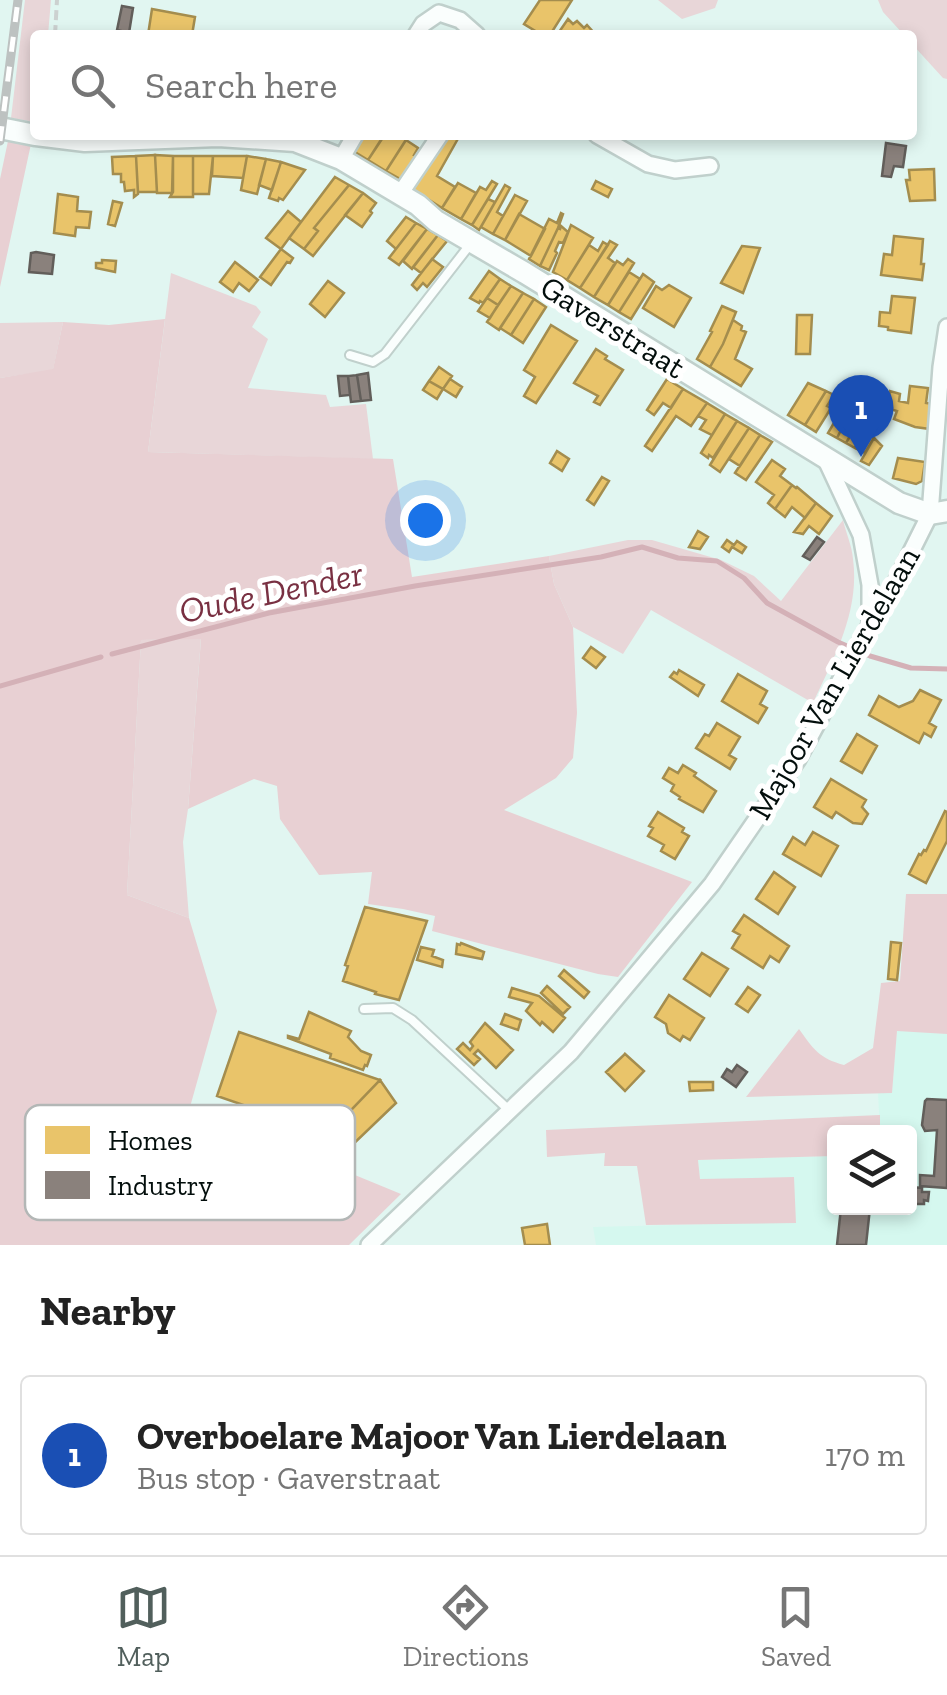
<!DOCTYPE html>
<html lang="en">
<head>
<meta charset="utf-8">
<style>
  body { margin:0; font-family:"Zilla Slab",serif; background:#f2f2f2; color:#222 }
  .controls { position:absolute; right:30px; bottom:30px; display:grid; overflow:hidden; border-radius:10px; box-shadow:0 5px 15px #0003 }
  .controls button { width:90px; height:90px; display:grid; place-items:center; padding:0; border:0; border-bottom:2px solid #e0e0e0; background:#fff; color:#222; font:50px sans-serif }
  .you { position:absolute; left:425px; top:520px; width:35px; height:35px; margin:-25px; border:8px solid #fff; border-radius:50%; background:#1a73e8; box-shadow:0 0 0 15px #1a73e833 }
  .badge { display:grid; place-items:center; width:65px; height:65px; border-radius:50%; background:#515f5c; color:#fff; font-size:32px; font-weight:700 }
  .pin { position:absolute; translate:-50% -82px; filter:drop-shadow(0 2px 5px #0008) }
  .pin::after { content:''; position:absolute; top:52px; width:35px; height:30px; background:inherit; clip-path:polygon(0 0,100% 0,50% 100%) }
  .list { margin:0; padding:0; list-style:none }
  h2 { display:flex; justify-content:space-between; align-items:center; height:130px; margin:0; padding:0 40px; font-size:42px }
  h2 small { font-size:32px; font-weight:400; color:#767676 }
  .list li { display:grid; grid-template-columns:65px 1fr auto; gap:30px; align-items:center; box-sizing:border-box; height:160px; margin:0 20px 20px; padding:0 20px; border:2px solid #e0e0e0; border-radius:10px }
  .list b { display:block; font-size:38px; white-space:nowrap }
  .list p { margin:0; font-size:32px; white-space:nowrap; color:#767676 }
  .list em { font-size:32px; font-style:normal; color:#767676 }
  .icon { flex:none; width:55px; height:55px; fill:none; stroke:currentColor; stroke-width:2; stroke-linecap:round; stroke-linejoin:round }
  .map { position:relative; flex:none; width:947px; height:1245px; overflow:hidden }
  .search { position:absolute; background:#fff; box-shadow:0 5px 15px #0003; left:30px; right:30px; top:30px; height:110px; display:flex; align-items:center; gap:25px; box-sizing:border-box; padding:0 35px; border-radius:10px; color:#767676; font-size:38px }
  .sheet { height:310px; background:#fff }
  nav { display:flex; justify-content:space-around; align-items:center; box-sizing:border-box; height:140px; border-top:2px solid #e0e0e0; background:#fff; font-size:28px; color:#767676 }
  nav a { display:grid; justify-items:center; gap:5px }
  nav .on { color:#515f5c }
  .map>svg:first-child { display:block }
  .built { fill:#d5f8ef }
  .green { fill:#e8d6d8 }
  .forest { fill:#e8d0d3 }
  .homes { fill:#e9c46a; stroke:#a48d4e; stroke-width:2.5 }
  .industry { fill:#8a817c; stroke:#625e5a; stroke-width:2.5 }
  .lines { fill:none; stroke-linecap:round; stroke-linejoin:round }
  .stream { stroke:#d4b1b7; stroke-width:5 }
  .service-casing { stroke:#c0d0cc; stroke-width:12 }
  .minor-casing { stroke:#c0d0cc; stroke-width:20 }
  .tertiary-casing { stroke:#c0d0cc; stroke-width:25 }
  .path { stroke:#ccd1d0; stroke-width:4; stroke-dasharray:10 5; stroke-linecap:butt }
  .service { stroke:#fafefd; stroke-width:8 }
  .minor { stroke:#fafefd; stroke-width:15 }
  .tertiary { stroke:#fafefd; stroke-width:20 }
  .rail-casing { stroke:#bdc2c1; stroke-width:9 }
  .rail { stroke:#fff; stroke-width:5; stroke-dasharray:15; stroke-linecap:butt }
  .labels { text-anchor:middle; stroke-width:10; stroke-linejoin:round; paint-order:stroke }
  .street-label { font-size:32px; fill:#030e0c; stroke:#fff }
  .water-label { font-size:35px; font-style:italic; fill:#793042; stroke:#fff }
  .key { fill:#fff; stroke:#b3b7b6; stroke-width:2.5 }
  .key-label { font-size:28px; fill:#030e0c }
</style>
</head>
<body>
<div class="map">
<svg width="947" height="1245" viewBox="0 0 947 1245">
  <rect width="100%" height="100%" fill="#e1f6f1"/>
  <path class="built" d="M897,1030L947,1034V1245H596L593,1227L795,1222L700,1179L698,1160L834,1156V1208H910V1132H880L878,1093L892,1092Z"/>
  <path class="green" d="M25,0H51L48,35H35V122L11,118Z
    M658,0H718L715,8L682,19Z
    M878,0H947V79L943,78L912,44V35H904L883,12Z
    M171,273L256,306L261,312L252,327L268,339L248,388L326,395L330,407L366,404L373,459L148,452Z
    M63,322L53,370L0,378V323Z
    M843,520C846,533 852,546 853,559C860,611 834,658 813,703L651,610L623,654L573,627L554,584L549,556L628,540H652L721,560L754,576L781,601Z
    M201,638L188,809L183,842L189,918L127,895L141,640Z"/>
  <path class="forest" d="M8,141L31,144L0,287V179Z
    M165,319L148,452L393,459L412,577L549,556L554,584L573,627L577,713L573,758L556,778L504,810L692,882L618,977L598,974L432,931L435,916L403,909L368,904L372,872L319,875L280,819L277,786L254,779L188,809L201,639L141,640L127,895L189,918L217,1011L190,1107L401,1194L349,1245H0V378L53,369L63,322L109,325Z
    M906,894H947V1034L897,1031L892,1093L746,1097L799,1029C814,1050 819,1058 844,1065L873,1048L881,983L900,981Z
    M880,1115V1132H834V1156L698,1160L700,1179L794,1177L796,1223L646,1225L637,1166H604L605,1153L547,1157L546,1130Z"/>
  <path class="homes" d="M540,0H572L550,35H542L524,24Z
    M152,9L195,17L192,35H148Z
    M568,19L573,24L577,21L584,28L587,25L596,35H557Z
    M359,135L384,136L368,160L350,149Z
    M384,135H409L386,171L368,160Z
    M444,135H460L437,176L455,187L442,208L410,188Z
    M406,140L418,148L414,155L417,156L402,180L386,171Z
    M155,155L157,192H138L136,156Z
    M155,155L173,156L172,193H157Z
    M136,156L138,194L134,197V190L125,191L124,182H121V174H113L112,157Z
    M173,156H193V197H170L173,192Z
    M193,156H213L209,194H193Z
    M213,156H247L243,178L212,176Z
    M247,156L266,159L257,194L241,190Z
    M266,159L281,162L272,190L259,185Z
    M281,162L305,170L283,200L279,198L278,201L269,198Z
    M934,169L935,200L910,201L906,180H910L909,170Z
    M335,177L349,185L314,228L318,231L304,249L289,238Z
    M492,181L497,184L472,225L461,219L480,187L486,190Z
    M596,181L612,189L608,197L592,189Z
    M458,183L476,193L461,219L442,208Z
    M349,185L363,193L313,256L304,249L318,231L314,228Z
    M505,185L510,188L497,212L503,216L493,234L481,227Z
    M363,193L376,203L370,211L372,213L362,227L345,215Z
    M58,194L78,197L77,211L91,212L89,228L76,227L75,236L54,233Z
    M515,195L527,201L505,240L493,234Z
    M488,199L495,202L479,230L472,225Z
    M113,201L122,203L115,226L108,224Z
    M288,211L301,222L281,249L266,238Z
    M561,213L563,214L558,228L540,266L529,259L549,219L557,223Z
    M519,214L545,229L531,256L505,240Z
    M406,217L416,223L396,249L387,241Z
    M416,223L427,229L399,265L389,258Z
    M571,225L593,238L567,280L553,272Z
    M561,226L568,232L563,243L559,242L555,251L557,253L549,270L540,266L558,228L560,229Z
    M427,229L438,235L412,269L403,261Z
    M438,235L447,241L421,273L413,267Z
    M894,236L923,239L921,264H924L922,280L881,275L884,254L892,255Z
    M610,241L617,245L608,258L615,263L594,297L580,288Z
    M603,242L608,245L580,288L567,280L589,245L598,251Z
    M742,246L760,248L743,293L721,283Z
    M281,249L293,258L290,263L287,262L271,285L260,277Z
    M432,259L443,267L427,287L423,283L417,290L412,285Z
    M628,259L634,263L608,305L594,297L617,261L623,265Z
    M102,260L116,261L115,272L96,268V263H102Z
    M235,262L258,280L249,291L239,283L233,292L220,282Z
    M489,271L500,279L483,303L480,301L479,303L470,298Z
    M629,272L640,279L619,312L608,305Z
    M643,274L654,282L631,319L619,312Z
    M500,279L511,286L498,305L487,298Z
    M328,281L344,293L325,317L310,304Z
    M669,285L691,298L674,327L643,308L656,286L662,290Z
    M511,286L523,293L499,330L487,322Z
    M523,293L534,299L511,335L500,328Z
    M892,296L915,298L911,333L888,330V327L879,326L880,312L890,313Z
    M487,298L498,305L490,318L478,311Z
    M534,299L546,307L523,343L511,335Z
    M722,306L736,312L723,344L710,367L697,359L712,332L710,331Z
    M797,315H812L810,354H796Z
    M733,320L742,326L741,330L746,332L735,359L752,369L741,386L710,367L723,344Z
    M551,325L577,341L536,403L524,396L535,377L524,370Z
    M596,349L607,356L605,359L623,370L600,405L594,402L598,396L574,383Z
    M439,367L452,376L443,389L429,381Z
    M450,379L462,387L456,397L443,389Z
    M667,379L683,389L671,408L663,403L654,415L647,410Z
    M429,381L443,389L437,399L423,390Z
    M808,383L826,391L805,425L788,415Z
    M910,386L928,388L926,403L933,404L930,429L915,427L894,419L897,411L887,408L890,391L900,394L899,401L908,403Z
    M683,389L707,403L691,426L676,416L652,451L645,446Z
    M826,391L834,395L827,406L831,408L816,432L805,425Z
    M707,403L725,414L712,435L700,429L706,420L698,416Z
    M863,412L872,416L855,448L846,443Z
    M725,414L737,421L713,458L709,455L708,458L701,453Z
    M838,416L846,420L837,438L828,433Z
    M846,420L856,426L846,443L837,438Z
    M737,421L749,428L720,472L710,465Z
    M749,428L760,435L740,466L729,459Z
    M864,432L874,438L865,453L855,448Z
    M760,435L772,442L746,480L735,473Z
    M874,438L882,446L869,465L861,461Z
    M557,451L569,459L562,471L550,463Z
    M898,458L925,462L922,481L916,484L893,478Z
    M772,460L785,469L780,476L792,485L775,509L768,503L774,495L756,482Z
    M602,477L609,481L594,505L587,500Z
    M792,485L796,488L797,487L816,503L805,518L792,507L785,517L775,509Z
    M816,503L832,516L819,534L809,526L803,534L794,532Z
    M698,531L708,537L700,549L689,547Z
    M727,540L734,545L737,541L746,547L742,553L732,547L729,552L722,547Z
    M591,647L605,657L596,668L583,658Z
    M679,670L704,685L698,696L670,677L674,672L677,674Z
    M738,674L767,691L760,704L767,708L758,723L722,701Z
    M920,690L941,700L929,723L936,727L931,737L924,733L919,743L869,715L879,696L899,707L913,701Z
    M717,723L740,737L729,755L736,759L730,769L696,748L705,734L709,736Z
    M857,734L877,746L862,773L841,761Z
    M683,765L696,773L694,776L716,791L703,812L679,799L680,797L671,791L674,785L663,778L669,768L678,773Z
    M831,779L866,800L862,807L868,814L862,824L853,823L836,812L832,818L814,807Z
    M945,811L947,812V841L926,883L909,874L919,854L921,855L924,850L926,851Z
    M658,812L684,828L682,832L689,836L675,859L661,851L664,845L648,836L653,828L649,826Z
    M813,832L838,846L821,876L783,854L793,837L805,845Z
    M774,872L795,887L778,914L756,899Z
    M365,907L427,921L399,1000L375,994L376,992L343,981L348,966L345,965Z
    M744,915L789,946L779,962L770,956L763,968L732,948L740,935L733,931Z
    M891,942L901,943L897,980L888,979Z
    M461,943L484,952L482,959L456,954L457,944L460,945Z
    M421,947L434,950L432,956L443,960L442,967L417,960Z
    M702,953L728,969L710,996L684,979Z
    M564,970L589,992L584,998L559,976Z
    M547,986L570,1007L563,1014L541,993Z
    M748,987L760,995L748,1012L736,1004Z
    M512,988L539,996L565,1018L553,1032L542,1022L540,1025L526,1011L532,1003L509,997Z
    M669,995L704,1018L690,1040L683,1036L680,1041L668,1033L666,1024L655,1017Z
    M309,1012L351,1031L348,1037L361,1051L371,1055L367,1066L365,1065L363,1070L330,1058L331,1054L288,1038V1036L299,1039Z
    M505,1014L521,1020L518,1030L501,1024Z
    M485,1023L513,1050L496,1068L478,1050L474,1054L480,1059L474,1065L457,1049L463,1043L470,1050L473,1046L470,1042Z
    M239,1032L380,1080L328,1134L217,1096Z
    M624,1053L644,1071L625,1091L606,1072L625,1054Z
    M380,1080L396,1103L345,1152L328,1134Z
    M689,1082H713V1090L690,1091Z
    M547,1224L550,1245H525L522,1228Z"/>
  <path class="industry" d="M122,6L133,8L129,33L117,30Z
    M886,143L906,146L903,167L894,166L891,177L882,176Z
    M36,252L54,255L52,274L29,272L31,253Z
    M368,373L371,400L361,401L357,375Z
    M357,375L361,401L351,402L348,376Z
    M338,376H348L350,395L340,396Z
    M817,537L824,542L810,560L803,556Z
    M737,1065L747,1072L736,1087L722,1077L727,1069L732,1072Z
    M927,1099L947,1100V1188L920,1186V1175L934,1176L937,1130L925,1131L922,1125L925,1101Z
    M910,1187L922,1188V1192H929L928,1201L924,1200V1204H910Z
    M841,1208H870L866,1245H837Z"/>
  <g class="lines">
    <path class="stream" d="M112,654L269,613L415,586L601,557L642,547L678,558L717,561L744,578L767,603L838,642L870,656L911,668L947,669
      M0,686L101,657"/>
    <defs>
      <path id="service" d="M350,355L373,362L385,354L472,242
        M364,1009L393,1008L412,1020L510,1111"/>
      <path id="minor" d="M416,35L423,24L439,13L460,20L477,35
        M597,135L648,164L675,170L710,166
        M341,159L355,135
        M400,194L440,135
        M826,460L861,535L870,585V622
        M369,1245L571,1052L712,884L798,759L870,625L889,596L930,514L941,367L947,327"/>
      <path id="tertiary" d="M0,128L35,135
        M36,135L85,141L218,136L295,141L341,159L418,205L436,221L525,273L899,503L930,514L947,511"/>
    </defs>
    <use href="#service" class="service-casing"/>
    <use href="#minor" class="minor-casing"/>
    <use href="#tertiary" class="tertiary-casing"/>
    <path class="path" d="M55,35L57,0"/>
    <use href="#service" class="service"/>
    <use href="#minor" class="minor"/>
    <use href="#tertiary" class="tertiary"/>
    <defs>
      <path id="rail" d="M0,141L18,0"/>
    </defs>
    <use href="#rail" class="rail-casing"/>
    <use href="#rail" class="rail"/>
  </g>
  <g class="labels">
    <g class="street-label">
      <text transform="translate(613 327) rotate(32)" y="11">Gaverstraat</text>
      <text transform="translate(834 683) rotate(-60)" y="11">Majoor Van Lierdelaan</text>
    </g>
    <g class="water-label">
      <text transform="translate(271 592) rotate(-12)" y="12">Oude Dender</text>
    </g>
  </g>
  <rect x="25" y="1105" width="330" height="115" rx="15" class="key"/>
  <rect x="45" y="1126" width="45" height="28" fill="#e9c46a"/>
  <rect x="45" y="1171" width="45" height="28" fill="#8a817c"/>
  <g class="key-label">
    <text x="108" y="1150">Homes</text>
    <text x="108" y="1195">Industry</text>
  </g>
</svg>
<div class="controls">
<button><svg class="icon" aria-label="layers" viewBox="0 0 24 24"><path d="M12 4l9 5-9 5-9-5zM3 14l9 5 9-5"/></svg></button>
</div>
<div class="you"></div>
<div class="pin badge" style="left:861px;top:457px;background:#1a4fb4">1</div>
<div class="search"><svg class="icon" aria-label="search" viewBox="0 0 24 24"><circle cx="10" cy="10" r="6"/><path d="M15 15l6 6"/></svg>Search here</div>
</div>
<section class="sheet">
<h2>Nearby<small></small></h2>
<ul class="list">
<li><span class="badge" style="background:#1a4fb4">1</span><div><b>Overboelare Majoor Van Lierdelaan</b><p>Bus stop · Gaverstraat</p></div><em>170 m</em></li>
</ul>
</section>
<nav>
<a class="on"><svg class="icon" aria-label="map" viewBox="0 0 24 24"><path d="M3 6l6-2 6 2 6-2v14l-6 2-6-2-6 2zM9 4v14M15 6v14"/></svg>Map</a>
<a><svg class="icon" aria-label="directions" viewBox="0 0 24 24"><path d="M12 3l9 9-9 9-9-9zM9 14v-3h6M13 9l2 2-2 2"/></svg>Directions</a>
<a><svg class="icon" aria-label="saved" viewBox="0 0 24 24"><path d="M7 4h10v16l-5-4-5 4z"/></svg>Saved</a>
</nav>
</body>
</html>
